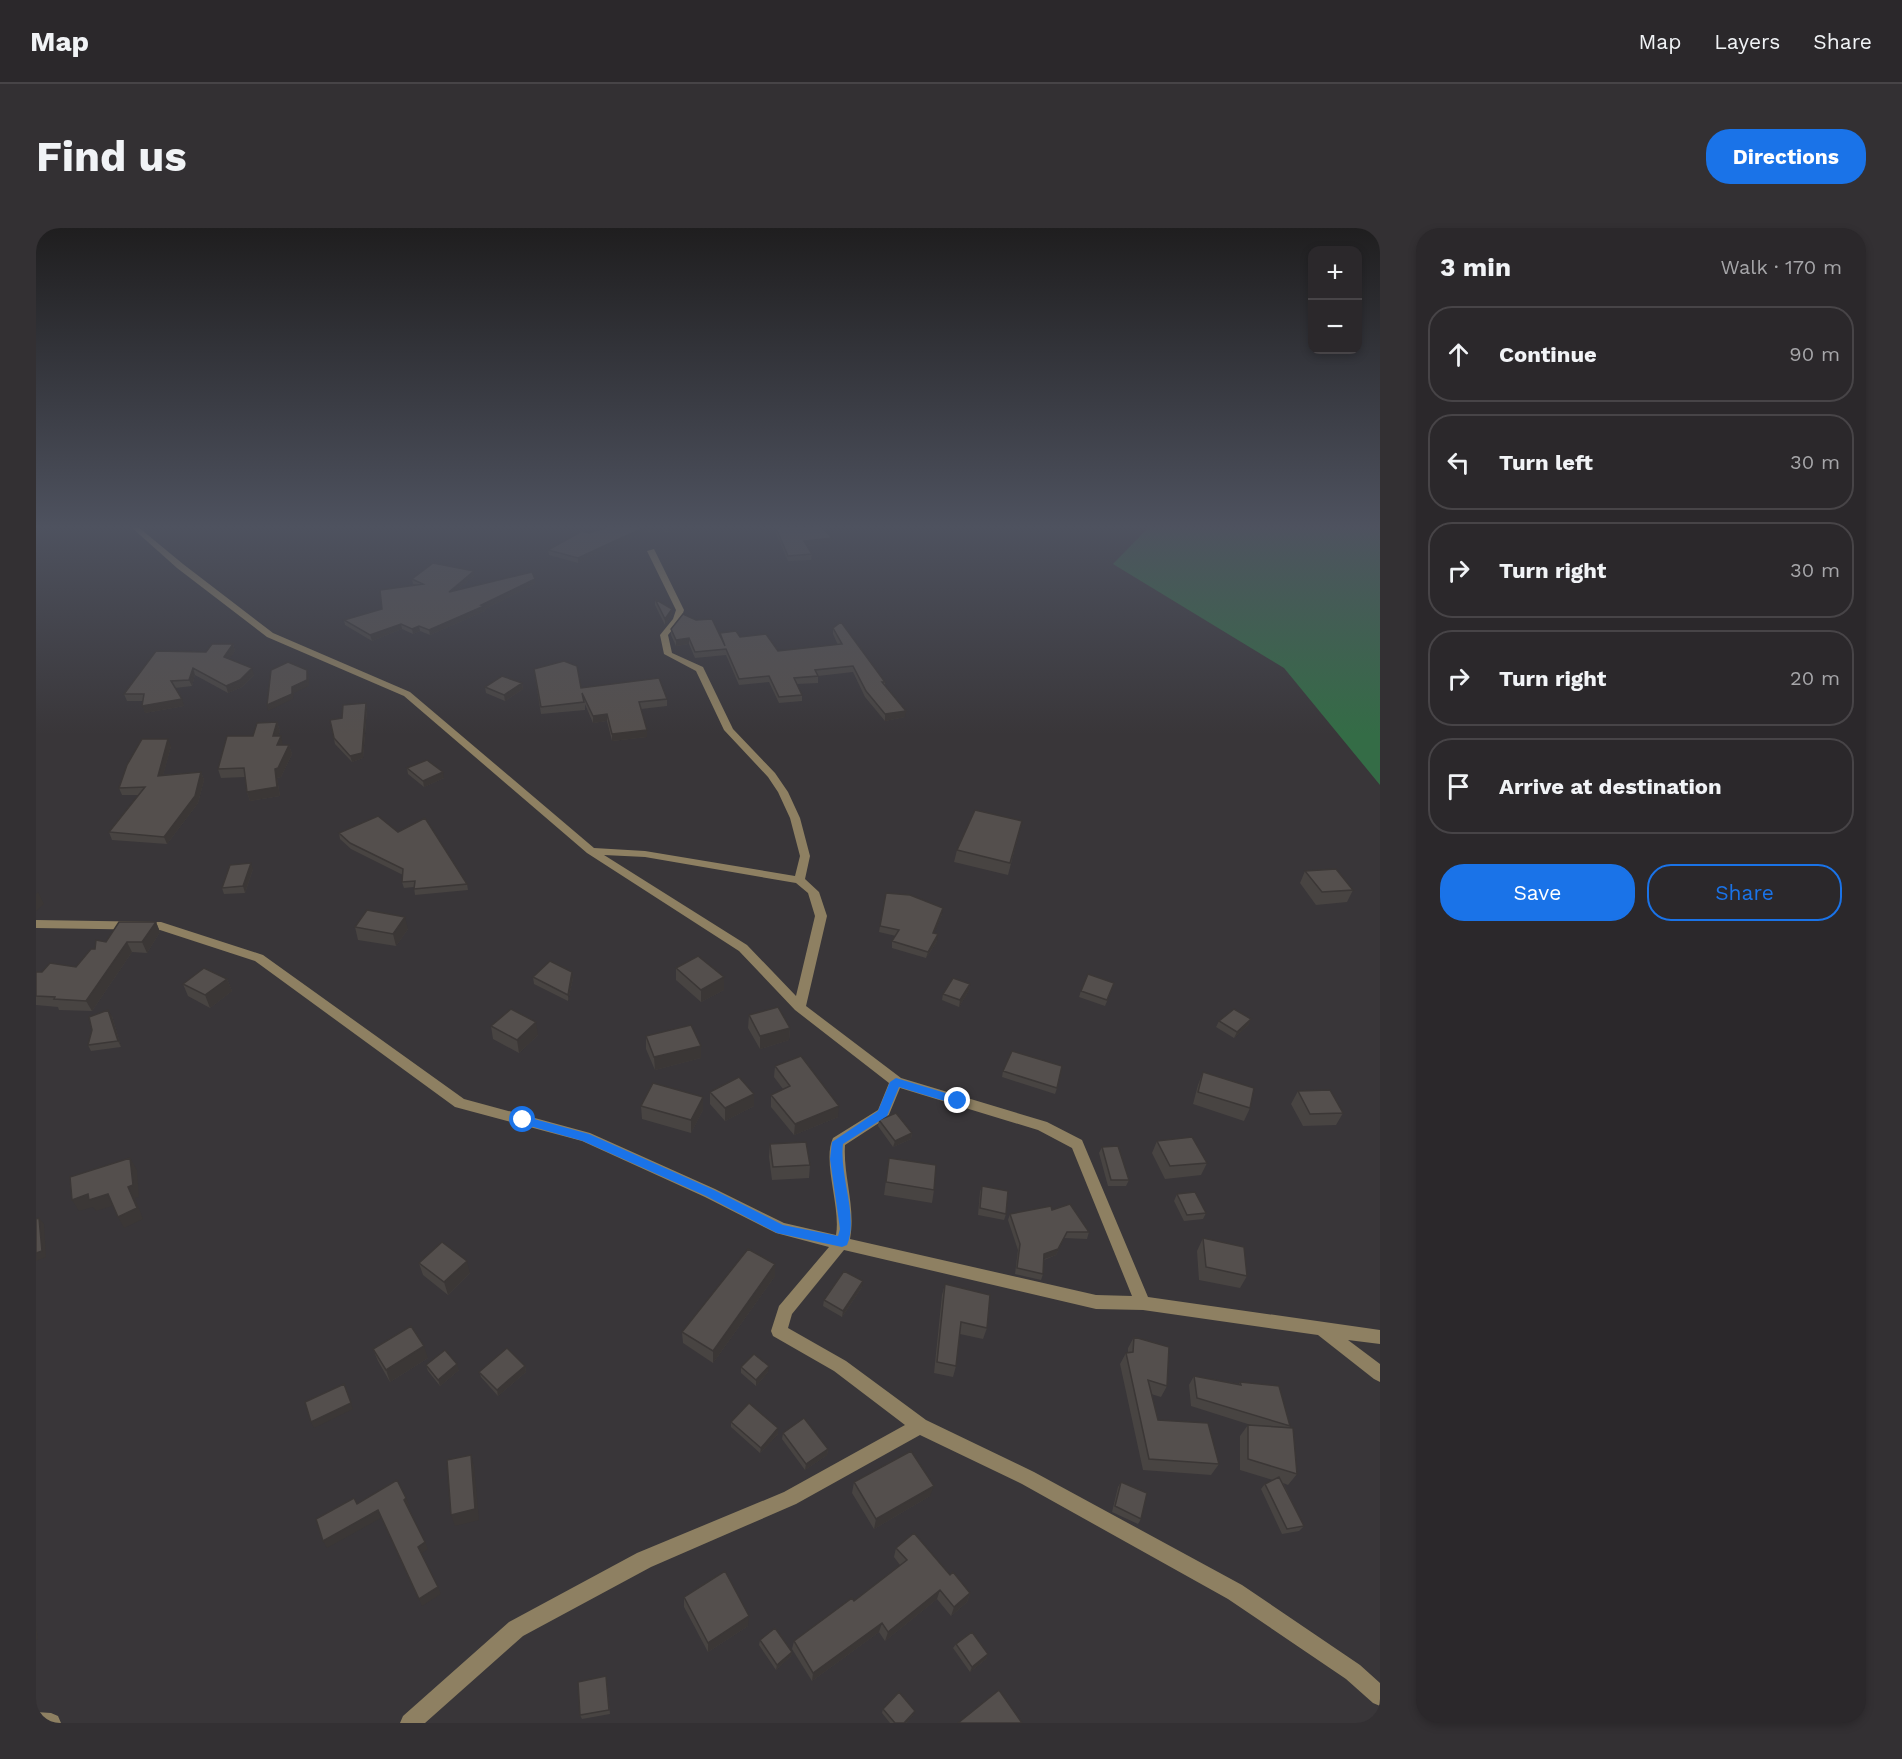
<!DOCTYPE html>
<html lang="en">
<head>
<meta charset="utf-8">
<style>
  body { margin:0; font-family:"Work Sans",sans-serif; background:#333033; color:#f1f3f6 }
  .controls { position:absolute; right:18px; top:18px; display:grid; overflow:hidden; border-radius:12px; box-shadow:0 3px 9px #0003 }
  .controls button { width:54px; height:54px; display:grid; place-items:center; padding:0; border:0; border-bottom:2px solid #474447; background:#2b282b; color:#f1f3f6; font:30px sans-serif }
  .stop { position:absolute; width:18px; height:18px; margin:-14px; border:4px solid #1a73e8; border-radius:50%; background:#fff }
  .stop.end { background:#1a73e8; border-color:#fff; box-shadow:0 2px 6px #0008 }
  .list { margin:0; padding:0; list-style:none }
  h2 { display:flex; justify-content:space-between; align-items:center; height:78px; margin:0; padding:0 24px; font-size:26px }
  h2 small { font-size:20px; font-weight:400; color:#a6a6a9 }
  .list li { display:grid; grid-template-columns:39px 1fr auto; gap:18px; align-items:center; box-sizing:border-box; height:96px; margin:0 12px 12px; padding:0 12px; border:2px solid #474447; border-radius:24px }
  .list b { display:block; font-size:22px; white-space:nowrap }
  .list em { font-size:20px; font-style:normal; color:#a6a6a9 }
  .actions { display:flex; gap:12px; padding:18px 24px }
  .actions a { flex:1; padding:14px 0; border:2px solid #1a73e8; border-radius:24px; text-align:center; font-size:21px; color:#1a73e8 }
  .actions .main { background:#1a73e8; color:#fff }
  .icon { flex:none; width:33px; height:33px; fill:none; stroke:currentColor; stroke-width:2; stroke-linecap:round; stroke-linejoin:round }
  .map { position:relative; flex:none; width:1344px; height:1495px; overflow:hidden; border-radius:24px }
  header { display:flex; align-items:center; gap:36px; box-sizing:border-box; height:84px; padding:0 30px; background:#2b282b; border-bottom:2px solid #474447 }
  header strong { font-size:28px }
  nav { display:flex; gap:33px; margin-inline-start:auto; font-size:21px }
  .intro { display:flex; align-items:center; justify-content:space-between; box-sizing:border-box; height:144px; padding:0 36px }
  h1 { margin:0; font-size:42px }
  .button { padding:15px 27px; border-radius:24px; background:#1a73e8; color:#fff; font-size:21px; font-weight:700 }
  main { display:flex; gap:36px; padding:0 36px }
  aside { flex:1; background:#2b282b; border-radius:24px; box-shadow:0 3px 9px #0003 }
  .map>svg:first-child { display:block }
  .green { fill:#346c46 }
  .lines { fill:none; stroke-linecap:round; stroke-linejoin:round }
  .minor { fill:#8e8062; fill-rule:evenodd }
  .wall { fill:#484442 }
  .shaded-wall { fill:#3b3736 }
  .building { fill:#544f4d; stroke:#3b3736; stroke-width:1.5 }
  .route { fill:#1a73e8 }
</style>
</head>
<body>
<header>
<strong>Map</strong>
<nav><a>Map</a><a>Layers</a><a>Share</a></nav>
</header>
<div class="intro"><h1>Find us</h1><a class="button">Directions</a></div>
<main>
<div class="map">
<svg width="1344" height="1495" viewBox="0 0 1344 1495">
  <rect width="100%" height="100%" fill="#393639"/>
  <path class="green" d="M1114,298H1344V557L1248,440L1077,336Z"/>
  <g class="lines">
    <path class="minor" d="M94,298H101L147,336L237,405L374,464L558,620L609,623L759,648L764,628L754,590L742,564L732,549L688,502L660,443L628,426L624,407L637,391L640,382L611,323L618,321L648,382L645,391L632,407L636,425L667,439L697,501L739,545L752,564L764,590L774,628L769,651L783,664L791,688L770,778L865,850L1011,894L1046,912L1112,1069L1344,1102V1116L1312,1112L1344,1136V1154L1338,1151L1282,1107L1107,1082L1060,1081L808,1022L756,1086L752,1100L810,1133L890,1192L998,1244L1206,1357L1324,1437L1344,1455V1478L1337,1475L1310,1451L1192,1371L986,1256L884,1207L760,1276L615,1339L487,1408L389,1495H364L367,1488L473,1394L601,1325L748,1264L869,1197L798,1143L737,1108L735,1103L743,1078L793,1019L740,1005L669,969L546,913L419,879L219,733L124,702L0,700V692L125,694L227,727L428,871L554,905L679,961L748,995L800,1007C805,979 786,933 797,910L842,882L853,855L759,782L703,723L551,625L368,468L231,409L141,340ZM568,627L609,629L760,655L772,665L779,688L760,768L711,717ZM864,860L1002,902L1036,920L1096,1068L1060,1067L814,1011C820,979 807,948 809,917L852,889Z
      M0,1484L15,1485L22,1488L25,1495H0Z"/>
  </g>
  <path class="wall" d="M575,298H659L632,305L626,302L615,305L611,303L542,335L513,327L512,322Z
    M740,300L796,315L771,318L776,326L775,332L752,333L740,305Z
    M438,348L423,361L499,351V356L449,381V383L394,407L384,403L377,406L366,401L336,413L309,397L308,392L346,381L380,357L377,356L376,351Z
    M619,371L636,386L629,397L619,377Z
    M797,400L849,454V458L869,489L849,493L829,469L817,444L782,448V455L761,456L766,467V473L743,475L733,454L703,457L690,427L659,430L653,416L640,418L635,407V401L684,408V405L704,409L742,423L802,417L797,406Z
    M197,416L199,423L193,431L218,447L206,459L192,465L159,447L156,458L139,460L148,478L109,485L106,473H91L88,466L170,424Z
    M499,448L545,460L631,471V478L605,481L611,502V509L576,513L571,493L557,495L549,476V482L505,486Z
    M486,455L487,461L469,473L450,465L449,459Z
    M330,475L331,481L327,530L316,534L299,516L294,492L306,490Z
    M241,494L244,503L242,508L247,517H253L256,526L245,549L241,550L244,568L214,573L211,564L209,549L185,550L182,541L217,508Z
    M135,518L127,547L165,544L168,552L162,575L131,616L76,612L73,604L103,567H86L83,560Z
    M371,540L408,550L388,559L372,546Z
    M362,604L431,656L432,662L379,667L378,659L368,660L366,654L367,647L315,621L304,611L303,605Z
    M983,604L972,647L918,634L921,622Z
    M217,641L209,665L188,666L186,660Z
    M1269,643L1317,662L1311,674L1280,677L1264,655Z
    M906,686L898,705L901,713L890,730L856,720V713L860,708L843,704L844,698Z
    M120,694L124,704L111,725L96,724L56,783L23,782L22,779L0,777V744H6L40,739L59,721L70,714Z
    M319,699L372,701L360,718L322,712Z
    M640,740L688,762L665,774L640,752Z
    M497,749L537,750L532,773L498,756Z
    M191,751L196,763L174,780L152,768L147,756Z
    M934,756L933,762L923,779L906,772L907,766Z
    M1076,761L1069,778L1043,769L1045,763Z
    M713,787L754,800L753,812L724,821L712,800Z
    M76,788L85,819L55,823L52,817Z
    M1215,791L1212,797L1198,810L1180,799L1183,793Z
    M455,798L502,807L483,825L457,811Z
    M610,808L665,830L619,842L610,821Z
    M739,838L802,889L758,907L735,879V867L747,861L738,849Z
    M967,843L1021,860L1019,866L966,849Z
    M1167,844L1214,880L1208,893L1157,876L1162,857Z
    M1262,863L1307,885L1300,897L1267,898L1255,876Z
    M674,864L718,878L689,893L674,876Z
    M605,878L667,882L655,905L606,891Z
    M843,892L876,905L875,911L857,919L842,898Z
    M1121,913L1171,935L1165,947L1129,951L1116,925Z
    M734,916L774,937L773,950L736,952L733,929Z
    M1066,919L1093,952L1090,958H1072L1063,925Z
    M853,930L898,962L896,975L848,967Z
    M946,958L970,986L968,992L942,987L944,964Z
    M1141,966L1170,985L1167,991L1148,993L1138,973Z
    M1016,982L1053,1004L1051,1011L1028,1010L1020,1027L1008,1032L1007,1046L1005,1052L979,1046L982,1022L972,992L974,986Z
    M1167,1010L1211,1048L1204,1060L1163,1052L1161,1023Z
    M383,1035L434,1045L412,1067L387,1047Z
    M739,1048L677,1135L647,1115L646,1104Z
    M909,1056L951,1100L947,1111L924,1106L920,1138L917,1149L898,1145L906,1067Z
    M826,1059L806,1089L787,1078L788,1072Z
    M1098,1109L1131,1158L1125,1169L1115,1166L1122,1192L1183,1236L1175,1247L1107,1242L1084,1136L1090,1125H1092V1120Z
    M337,1121L392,1130L354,1154L342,1133Z
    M390,1137L423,1142L404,1158L392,1143Z
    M489,1138L490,1144L462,1168L445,1149L443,1144Z
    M705,1139L732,1144L720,1158L705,1145Z
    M1158,1148L1203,1156L1204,1154L1254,1198L1253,1200L1261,1246L1252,1257L1247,1255L1268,1298L1263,1303L1246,1306L1225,1261L1229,1256L1237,1252L1204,1242V1208L1212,1197L1218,1198L1155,1178L1153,1157Z
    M695,1194L742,1200V1206L724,1225L695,1199Z
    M747,1205L792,1221L791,1227L769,1242L746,1211Z
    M818,1254L894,1268L838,1301L816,1265Z
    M1085,1254L1105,1291L1102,1296L1076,1284L1082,1259Z
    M860,1320L914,1347L934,1365L931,1374L915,1388L901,1371L849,1413L843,1404L776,1453L756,1421L758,1413L818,1373L864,1337L858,1329Z
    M648,1369L712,1398L672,1424L648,1379Z
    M724,1412L756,1424L755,1428L740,1442L723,1417Z
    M920,1416L952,1426L950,1431L934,1444L917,1420Z
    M570,1448L574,1486L546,1491L544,1487Z
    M847,1481L879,1483L877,1487L870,1495H854L846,1485Z"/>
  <path class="shaded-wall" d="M611,298V303L542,335V330Z
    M624,298H626V302L615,305V300Z
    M642,298H659L632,305V300Z
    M796,310V315L768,318V313Z
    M438,343V348L414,369L413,364Z
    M499,351V356L449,381V383L394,407L393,402Z
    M636,381V386L629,397V391Z
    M365,396L366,401L336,413L334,407Z
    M383,398L384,403L377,406L376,401Z
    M653,410V416L640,418V412Z
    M197,416L199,423L190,436L188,429Z
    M157,440L159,447L156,458L153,452Z
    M216,440L218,447L206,459L192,465L190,458Z
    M271,442L273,448V458L258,465L257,471L232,483L231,477L256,459Z
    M486,455L487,461L469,473L468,467Z
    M146,471L148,478L109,485L106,478Z
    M330,475L331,481L327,530L316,534L314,528Z
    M870,483L869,489L849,493V486Z
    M571,486V493L557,495V488Z
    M241,494L244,503L239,517L237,508Z
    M611,502V509L576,513V506Z
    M245,508L247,517H241Z
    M132,511L135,518L125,555L122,548Z
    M253,517L256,526L245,549L241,550L244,568L214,573L211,564L239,541Z
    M165,544L168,552L162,575L131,616L128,609Z
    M407,544L408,550L388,559L387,553Z
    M215,635L217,641L209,665L207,658Z
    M2,664L8,676L0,683V666Z
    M907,680L906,686L896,711L897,705Z
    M369,689L372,701L360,718L357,706Z
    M120,694L124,704L111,725L106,714Z
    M902,706L901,713L890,730L892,724Z
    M91,714L96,724L56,783L50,773Z
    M536,744L537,750L532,773V767Z
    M688,749V762L665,774V762Z
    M191,751L196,763L174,780L169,767Z
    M934,756L933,762L923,779L924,772Z
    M72,782L76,788L85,819L82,813Z
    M1215,791L1212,797L1198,810L1201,804Z
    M500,794L502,807L483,825L481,812Z
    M754,800L753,812L724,821V808Z
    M665,818V830L619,842L618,829Z
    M718,866V878L689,893V880Z
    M667,869V882L655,905V892Z
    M803,878L802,889L758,907L759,896Z
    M876,905L875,911L857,919L859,913Z
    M94,930L101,942L103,969L99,970L107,991L88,1000L82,989L92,959Z
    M52,966H72L79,977L60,983L57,979L43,983L36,972Z
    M3,990L8,996L10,1029L0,1033Z
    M1031,1004L1020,1027L1006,1032L1008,1026Z
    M431,1033L434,1045L412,1067L408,1054Z
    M739,1036V1048L677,1135V1123Z
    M827,1053L826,1059L806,1089L807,1083Z
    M388,1118L392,1130L354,1154L350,1142Z
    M421,1136L423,1142L404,1158L402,1152Z
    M489,1138L490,1144L462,1168L461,1162Z
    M733,1138L732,1144L720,1158V1152Z
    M308,1156L317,1181L278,1200L275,1194Z
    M742,1200V1206L724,1225L725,1220Z
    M792,1221L791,1227L769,1242L770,1236Z
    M435,1227L438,1238L443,1292L419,1298L415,1287Z
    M898,1258L894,1268L838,1301L840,1291Z
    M370,1270L374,1278L371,1279L368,1272Z
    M342,1282L345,1290L291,1320L287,1313Z
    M389,1314L392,1321L385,1326L382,1319Z
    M402,1359L405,1366L386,1378L383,1371Z
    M904,1362L901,1371L849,1413L852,1404Z
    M934,1365L931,1374L915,1388L918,1379Z
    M713,1388L712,1398L672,1424V1415Z
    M846,1395L843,1404L776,1453L777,1445Z
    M0,1398L2,1411L0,1412Z
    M756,1424L755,1428L740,1442L741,1437Z
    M952,1426L950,1431L934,1444L936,1439Z
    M879,1483L877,1487L870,1495H868Z"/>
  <path class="building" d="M575,298H624L615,300L611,298L542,330L512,322L546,303L553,305Z
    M627,298H642L632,300Z
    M757,298H785L796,310L768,313L776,326L752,328L740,300Z
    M397,335L438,343L413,364L496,344L499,351L445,377L448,378L393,402L383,398L376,401L365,396L334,407L308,392L346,381L344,362L387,356L376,351Z
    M619,371L636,381L629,391Z
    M647,386L660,392L676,391L689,418L684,405L700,403L704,409L730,406L742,423L806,416L797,400L805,394L849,454H846L870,483L849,486L830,463L817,438L779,442L782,448L758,450L766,467L743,469L733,448L703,451L690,421L659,424L653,410L640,412L635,401Z
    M176,416H197L188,429L216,440L204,452L190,458L157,440L153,452L135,453L146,471L106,478L108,466H88L120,423L170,424Z
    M528,433L541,438L545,460L623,450L631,471L603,474L611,502L576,506L571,486L557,488L546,465L548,474L505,479L498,441Z
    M252,434L271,442V452L256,459V466L231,477L235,442Z
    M466,448L486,455L468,467L449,459Z
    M330,475L326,525L314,528L298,510L294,492L306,490L307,477Z
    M241,494L237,508H245L241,517H253L242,540L239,541L241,559L211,564L208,540L182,541L191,508H217L221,495Z
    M106,511H132L122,548L165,544L159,568L128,609L73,604L109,559L83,560L91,537Z
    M391,532L407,544L387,553L371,540Z
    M939,582L986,593L974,635L921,622Z
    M342,588L362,604L389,590L431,656L378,661L379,653L366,654L367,641L314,615L303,605Z
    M215,635L207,658L186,660L194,637Z
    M1300,641L1317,662L1286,664L1269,643Z
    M850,665L874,667L907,680L897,705L902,706L892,724L856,713L863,702L844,698Z
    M331,682L369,689L357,706L319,699Z
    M83,694H120L106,714H91L50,773L18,771L19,769L0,768V744H6L14,735L40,739L55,721H59L60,712L70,714Z
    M662,728L688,749L665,762L640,740Z
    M514,733L536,744L532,767L497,749Z
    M168,740L191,751L169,767L147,756Z
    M1052,746L1078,755L1071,772L1045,763Z
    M917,750L934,756L924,772L907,766Z
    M742,779L754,800L724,808L713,787Z
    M475,781L500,794L481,812L455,798Z
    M1198,781L1215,791L1201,804L1183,793Z
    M72,782L82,813L52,817L56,802L53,789Z
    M655,797L665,818L618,829L610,808Z
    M976,823L1026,838L1021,860L967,843Z
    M765,828L803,878L759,896L735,867L754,858L739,838Z
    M1167,844L1218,860L1214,880L1162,864Z
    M703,849L718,866L689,880L674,864Z
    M617,855L667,869L655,892L605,878Z
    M1294,862L1307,885L1274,886L1262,863Z
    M860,885L876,905L859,913L843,892Z
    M1156,909L1171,935L1134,938L1121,913Z
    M770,914L774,937L737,939L734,916Z
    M1082,918L1093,952H1075L1066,919Z
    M94,930L97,957L92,959L101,980L82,989L72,966L53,972L52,966L36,972L34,949Z
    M853,930L900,937L898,962L850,954Z
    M946,958L972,963L970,986L944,980Z
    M1159,964L1170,985L1151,987L1141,966Z
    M1034,976L1053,1004H1031L1022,1021L1008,1026L1007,1046L981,1040L984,1016L974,986L1015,978L1016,982Z
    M3,990L6,1023L0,1025V991Z
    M1167,1010L1208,1019L1211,1048L1170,1039Z
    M406,1014L431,1033L408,1054L383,1035Z
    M712,1021L739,1036L677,1123L646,1104Z
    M808,1043L827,1053L807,1083L788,1072Z
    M909,1056L954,1067L951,1100L925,1094L920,1138L901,1134Z
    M375,1098L388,1118L350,1142L337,1121Z
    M1098,1109L1133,1119L1131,1158L1112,1152L1122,1192L1172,1195L1183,1236L1113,1231L1090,1125L1097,1124Z
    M471,1120L489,1138L461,1162L443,1144Z
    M409,1122L421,1136L402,1152L390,1137Z
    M718,1126L733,1138L720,1152L705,1139Z
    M1158,1148L1205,1157L1204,1154L1243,1158L1254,1198L1161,1170Z
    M308,1156L315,1175L275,1194L269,1174Z
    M713,1175L742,1200L725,1220L695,1194Z
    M768,1190L792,1221L770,1236L747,1205Z
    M1212,1197L1257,1200L1261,1246L1212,1231Z
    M875,1223L898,1258L840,1291L818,1254Z
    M435,1227L439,1281L415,1287L411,1232Z
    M1243,1249L1268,1298L1251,1301L1229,1256Z
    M361,1252L370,1270L368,1272L389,1314L382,1319L402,1359L383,1371L342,1282L287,1313L280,1291L318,1270L321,1276Z
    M1085,1254L1111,1265L1105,1291L1079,1278Z
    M878,1305L914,1347L917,1344L934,1365L918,1379L904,1362L852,1404L846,1395L777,1445L758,1413L816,1370L818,1373L871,1332L860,1320Z
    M689,1343L713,1388L672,1415L648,1369Z
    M739,1400L756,1424L741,1437L724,1412Z
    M936,1404L952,1426L936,1439L920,1416Z
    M570,1448L573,1482L544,1487L542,1454Z
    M963,1462L986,1495H922Z
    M863,1464L879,1483L868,1495H859L847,1481Z"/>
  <linearGradient id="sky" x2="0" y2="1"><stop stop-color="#1f1e1f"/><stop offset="0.59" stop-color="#4e525f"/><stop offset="1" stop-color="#4e525f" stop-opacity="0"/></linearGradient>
  <rect width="1344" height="507" fill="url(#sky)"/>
  <path class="route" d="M860,850L926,870L928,873L922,877L863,859L851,888L807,916C803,948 823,989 811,1017L806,1019L741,1005L670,968L547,913L487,896L481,892L487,888L553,906L678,962L747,997L802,1008L804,1001L794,931L796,914L842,883L854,854Z"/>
</svg>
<div class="controls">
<button>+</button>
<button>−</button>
</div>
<div class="stop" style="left:487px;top:892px"></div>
<div class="stop end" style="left:922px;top:873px"></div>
</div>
<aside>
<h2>3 min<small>Walk · 170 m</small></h2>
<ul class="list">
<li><svg class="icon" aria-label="ahead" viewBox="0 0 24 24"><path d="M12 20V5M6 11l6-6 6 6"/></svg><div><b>Continue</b></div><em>90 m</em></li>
<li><svg class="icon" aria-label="left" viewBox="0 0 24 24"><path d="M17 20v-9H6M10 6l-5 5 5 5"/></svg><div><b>Turn left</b></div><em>30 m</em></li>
<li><svg class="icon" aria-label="right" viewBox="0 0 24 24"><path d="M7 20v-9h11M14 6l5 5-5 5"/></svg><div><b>Turn right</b></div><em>30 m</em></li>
<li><svg class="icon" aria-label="right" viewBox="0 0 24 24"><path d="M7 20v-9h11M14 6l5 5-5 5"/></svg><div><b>Turn right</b></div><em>20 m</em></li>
<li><svg class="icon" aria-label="arrive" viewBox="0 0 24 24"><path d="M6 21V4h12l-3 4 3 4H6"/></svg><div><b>Arrive at destination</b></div></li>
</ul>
<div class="actions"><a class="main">Save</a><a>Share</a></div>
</aside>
</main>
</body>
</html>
